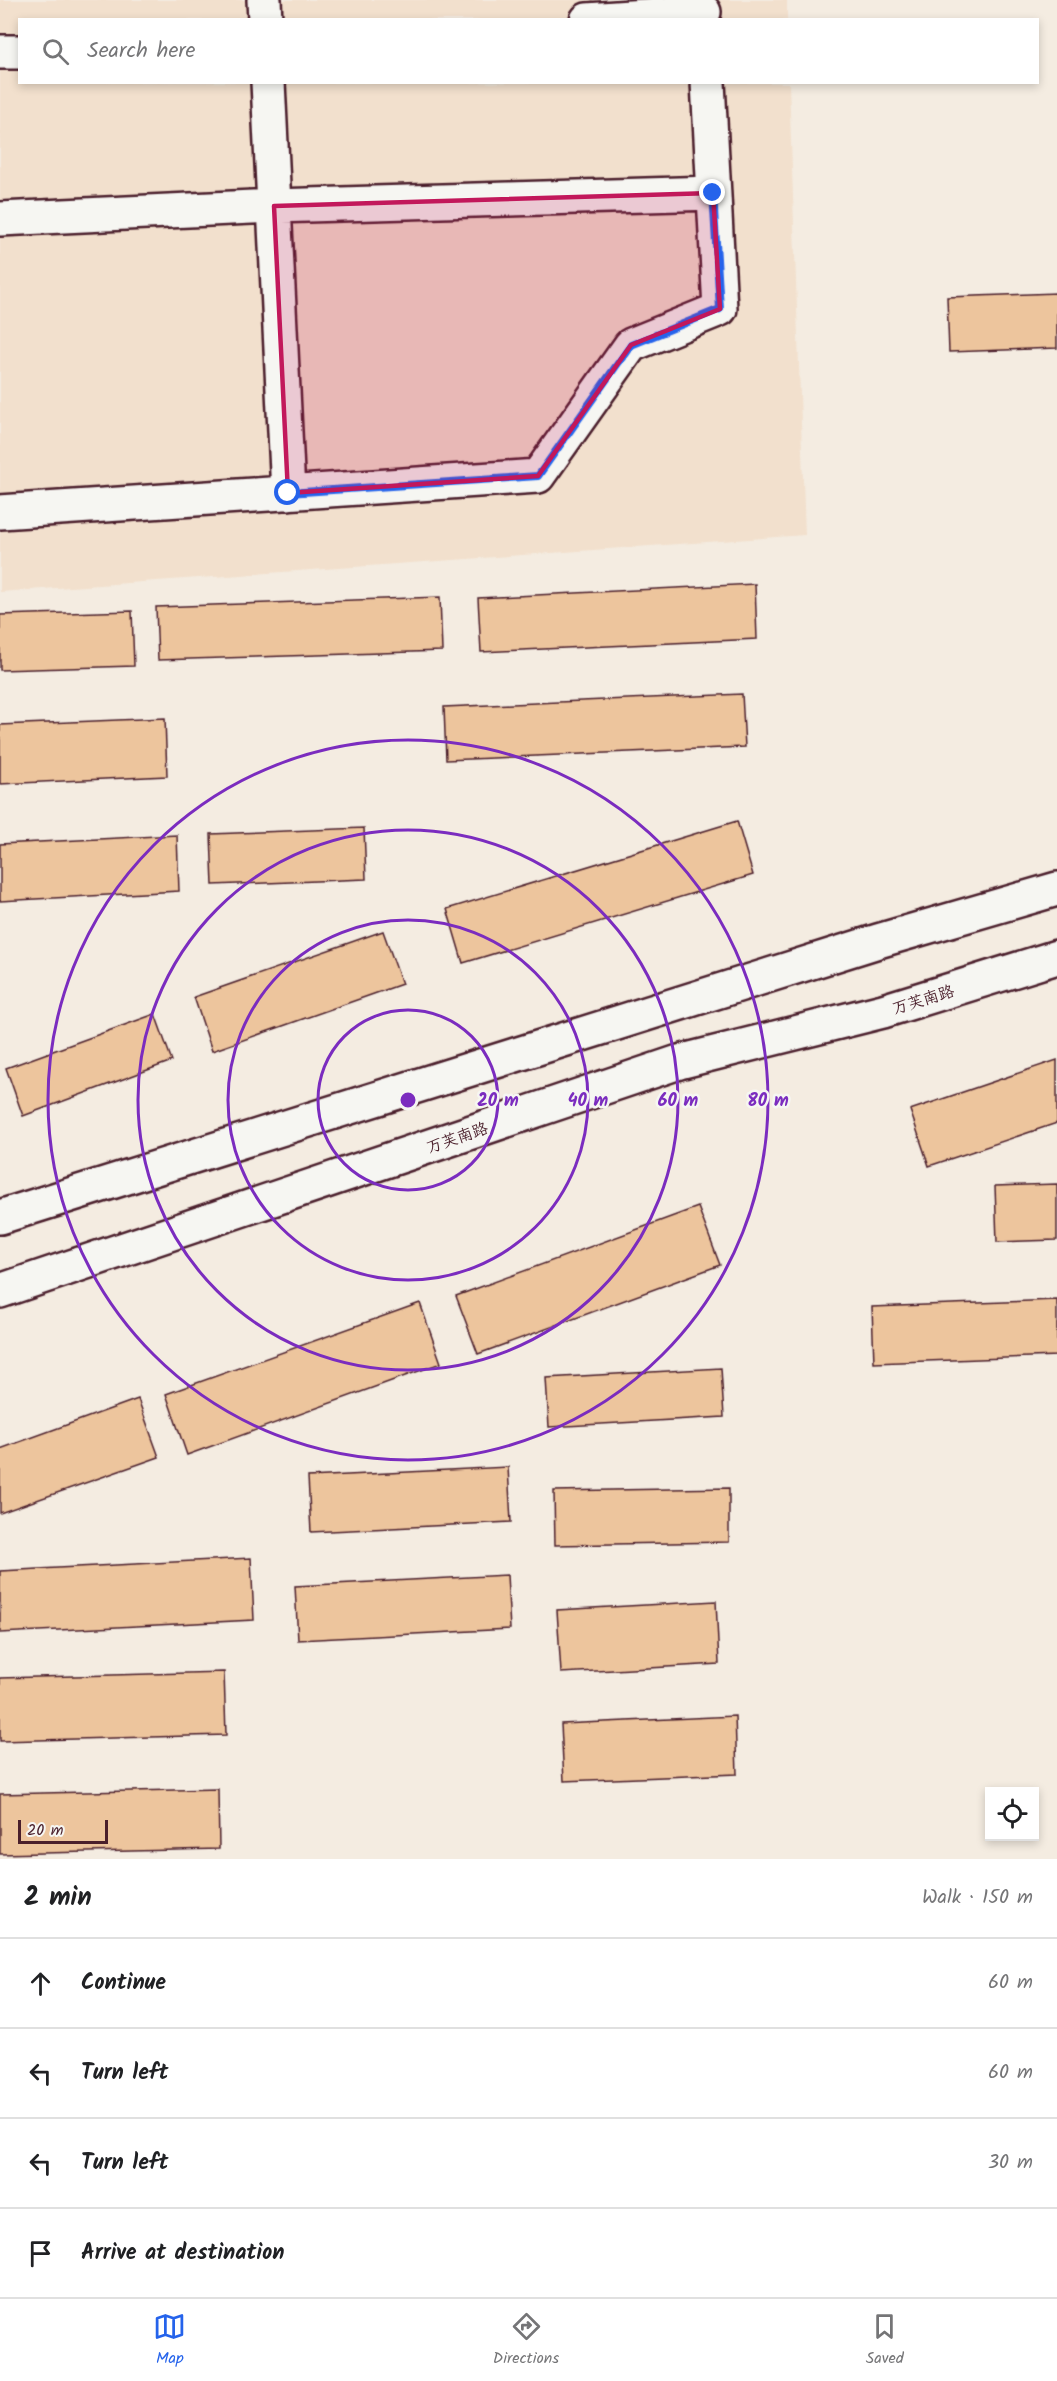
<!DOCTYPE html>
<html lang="en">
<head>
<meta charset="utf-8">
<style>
  body { margin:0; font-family:Kalam,"LXGW WenKai TC",sans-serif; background:#f2f2f2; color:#202124 }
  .controls { position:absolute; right:18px; bottom:18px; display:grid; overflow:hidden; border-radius:0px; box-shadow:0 3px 9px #0003 }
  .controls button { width:54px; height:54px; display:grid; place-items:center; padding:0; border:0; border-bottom:2px solid #e0e0e0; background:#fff; color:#202124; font:30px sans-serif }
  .scale { position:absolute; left:18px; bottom:15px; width:90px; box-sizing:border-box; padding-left:6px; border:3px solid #4a1f2b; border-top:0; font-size:16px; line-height:21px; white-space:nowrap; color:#4a1f2b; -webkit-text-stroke:4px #f6f6f2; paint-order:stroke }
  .stop { position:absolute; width:18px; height:18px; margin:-14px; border:4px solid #2563eb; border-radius:50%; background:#fff }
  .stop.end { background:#2563eb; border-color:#fff; box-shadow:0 2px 6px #0008 }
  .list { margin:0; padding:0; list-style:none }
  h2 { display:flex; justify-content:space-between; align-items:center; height:78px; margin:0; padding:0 24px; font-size:26px }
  h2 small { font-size:20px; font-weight:400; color:#757577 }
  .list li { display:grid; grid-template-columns:39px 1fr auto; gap:18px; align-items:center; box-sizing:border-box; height:90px; padding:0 24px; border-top:2px solid #e0e0e0 }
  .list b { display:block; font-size:22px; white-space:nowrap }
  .list em { font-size:20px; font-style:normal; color:#757577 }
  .icon { flex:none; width:33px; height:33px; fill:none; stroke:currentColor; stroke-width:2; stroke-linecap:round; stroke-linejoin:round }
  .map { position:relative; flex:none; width:1057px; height:1859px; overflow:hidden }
  .search { position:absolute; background:#fff; box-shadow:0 3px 9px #0003; left:18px; right:18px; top:18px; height:66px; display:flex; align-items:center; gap:15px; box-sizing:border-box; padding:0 21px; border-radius:0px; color:#757577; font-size:22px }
  .sheet { height:438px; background:#fff }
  nav { display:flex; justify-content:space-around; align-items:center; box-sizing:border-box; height:84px; border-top:2px solid #e0e0e0; background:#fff; font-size:16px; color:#757577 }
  nav a { display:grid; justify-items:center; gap:3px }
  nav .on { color:#2563eb }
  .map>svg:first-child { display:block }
  .built { fill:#f2e0cd }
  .building { fill:#edc59d; stroke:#4a1f2b; stroke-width:1.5 }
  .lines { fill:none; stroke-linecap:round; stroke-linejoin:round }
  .minor-casing { stroke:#4a1f2b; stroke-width:38 }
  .primary-casing { stroke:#4a1f2b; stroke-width:38 }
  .minor { stroke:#f6f6f2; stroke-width:33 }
  .primary { stroke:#f6f6f2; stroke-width:33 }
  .route { stroke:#2563eb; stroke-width:8 }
  .marked { fill:#c2185b; fill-opacity:0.2; stroke:#c2185b; stroke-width:4.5; stroke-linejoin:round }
  .ring { fill:none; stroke:#7b2cbf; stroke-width:3 }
  .labels { text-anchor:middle; stroke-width:5; stroke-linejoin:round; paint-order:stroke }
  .street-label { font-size:16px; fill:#4a1f2b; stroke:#f6f6f2 }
  .centre { fill:#7b2cbf; stroke:#f6f6f2; stroke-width:3 }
  .ring-label { font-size:18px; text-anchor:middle; font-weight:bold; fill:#7b2cbf; stroke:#f6f6f2; stroke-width:5; stroke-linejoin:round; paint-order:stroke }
</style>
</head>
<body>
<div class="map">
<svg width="1057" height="1859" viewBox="0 0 1057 1859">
  <rect width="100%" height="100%" fill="#f4ece1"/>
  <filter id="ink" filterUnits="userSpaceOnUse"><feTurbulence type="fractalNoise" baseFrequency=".0167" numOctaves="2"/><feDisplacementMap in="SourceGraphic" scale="12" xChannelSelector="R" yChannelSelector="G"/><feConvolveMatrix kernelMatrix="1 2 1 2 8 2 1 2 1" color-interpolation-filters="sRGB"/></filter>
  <g filter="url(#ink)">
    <path class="built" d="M0,0H787V20H20V82L789,83L805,535L0,592Z"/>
    <path class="building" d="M1057,293V348L949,352L947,297Z
      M755,584L757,639L481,652L478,598Z
      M440,597L442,651L158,660L156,607Z
      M132,611L134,666L0,670V615Z
      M742,694L745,747L446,760L444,707Z
      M165,718L167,776L0,784V725Z
      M737,821L753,875L463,963L447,909Z
      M364,828L366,879L213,885L211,834Z
      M177,835L179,891L0,901V844Z
      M383,931L402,984L212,1051L194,997Z
      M155,1014L172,1061L23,1116L6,1068Z
      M1057,1060V1123L929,1166L910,1110Z
      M1057,1184V1240L997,1242L995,1186Z
      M698,1207L720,1265L478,1354L456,1296Z
      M1057,1300V1356L874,1363L872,1307Z
      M420,1303L441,1363L187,1455L166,1394Z
      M721,1368L724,1417L549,1427L546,1378Z
      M138,1399L159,1457L0,1513V1449Z
      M508,1467L511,1522L311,1532L308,1477Z
      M729,1488V1542L555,1545L554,1491Z
      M251,1558L254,1620L0,1633V1571Z
      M507,1575L510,1629L298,1640L295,1586Z
      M716,1601L719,1664L561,1673L557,1610Z
      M224,1672L226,1735L0,1741V1678Z
      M735,1716L737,1774L564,1781L561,1724Z
      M218,1789L219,1849L0,1854V1794Z"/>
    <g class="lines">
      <defs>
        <path id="minor" d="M264,0L265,20
          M587,20L704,12
          M0,52H20
          M268,82L288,493
          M0,219L274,206L713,193
          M0,512L538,476L631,345L720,309L708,82"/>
        <path id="primary" d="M0,1217L878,941L1057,889
          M0,1291L679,1062L883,1011L1057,957"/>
      </defs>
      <use href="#minor" class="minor-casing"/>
      <use href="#primary" class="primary-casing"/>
      <use href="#minor" class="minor"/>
      <use href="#primary" class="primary"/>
    </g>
  </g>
  <g class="lines" filter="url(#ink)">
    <path class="route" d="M288,493L538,476L631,345L720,309L713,193"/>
  </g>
  <path class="marked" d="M713,193L720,309L631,345L538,476L288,493L274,206Z"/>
  <g class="ring">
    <circle cx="408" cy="1100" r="90"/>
    <circle cx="408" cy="1100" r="180"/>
    <circle cx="408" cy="1100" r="270"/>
    <circle cx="408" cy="1100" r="360"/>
  </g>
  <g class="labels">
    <g class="street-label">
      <text transform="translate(923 999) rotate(-17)" y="6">万芙南路</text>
      <text transform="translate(457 1137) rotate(-19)" y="6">万芙南路</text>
    </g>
  </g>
  <circle cx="408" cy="1100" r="9" class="centre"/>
  <g class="ring-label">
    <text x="498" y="1106">20 m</text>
    <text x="588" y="1106">40 m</text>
    <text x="678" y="1106">60 m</text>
    <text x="768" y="1106">80 m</text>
  </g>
</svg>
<div class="controls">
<button><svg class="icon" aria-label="locate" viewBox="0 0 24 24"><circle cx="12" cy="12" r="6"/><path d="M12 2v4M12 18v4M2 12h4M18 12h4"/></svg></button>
</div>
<div class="scale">20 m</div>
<div class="stop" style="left:288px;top:493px"></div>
<div class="stop end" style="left:713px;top:193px"></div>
<div class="search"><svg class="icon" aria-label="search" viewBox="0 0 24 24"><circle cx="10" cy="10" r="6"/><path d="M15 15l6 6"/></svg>Search here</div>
</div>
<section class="sheet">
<h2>2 min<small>Walk · 150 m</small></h2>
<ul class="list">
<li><svg class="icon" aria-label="ahead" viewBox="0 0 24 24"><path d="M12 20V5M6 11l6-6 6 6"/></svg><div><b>Continue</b></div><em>60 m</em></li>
<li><svg class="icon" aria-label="left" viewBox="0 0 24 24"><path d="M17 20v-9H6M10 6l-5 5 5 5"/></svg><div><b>Turn left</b></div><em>60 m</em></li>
<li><svg class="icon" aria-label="left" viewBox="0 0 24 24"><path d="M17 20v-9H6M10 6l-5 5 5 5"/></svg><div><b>Turn left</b></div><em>30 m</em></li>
<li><svg class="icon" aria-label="arrive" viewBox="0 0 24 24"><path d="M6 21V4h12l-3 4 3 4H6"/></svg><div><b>Arrive at destination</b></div></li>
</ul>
</section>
<nav>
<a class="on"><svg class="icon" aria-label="map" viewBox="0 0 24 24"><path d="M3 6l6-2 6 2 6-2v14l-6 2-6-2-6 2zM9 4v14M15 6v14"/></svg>Map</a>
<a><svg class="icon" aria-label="directions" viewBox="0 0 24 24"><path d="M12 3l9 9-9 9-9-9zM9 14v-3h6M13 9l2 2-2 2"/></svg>Directions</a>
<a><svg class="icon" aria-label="saved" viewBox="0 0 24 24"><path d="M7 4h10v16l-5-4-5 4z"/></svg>Saved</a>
</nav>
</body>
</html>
